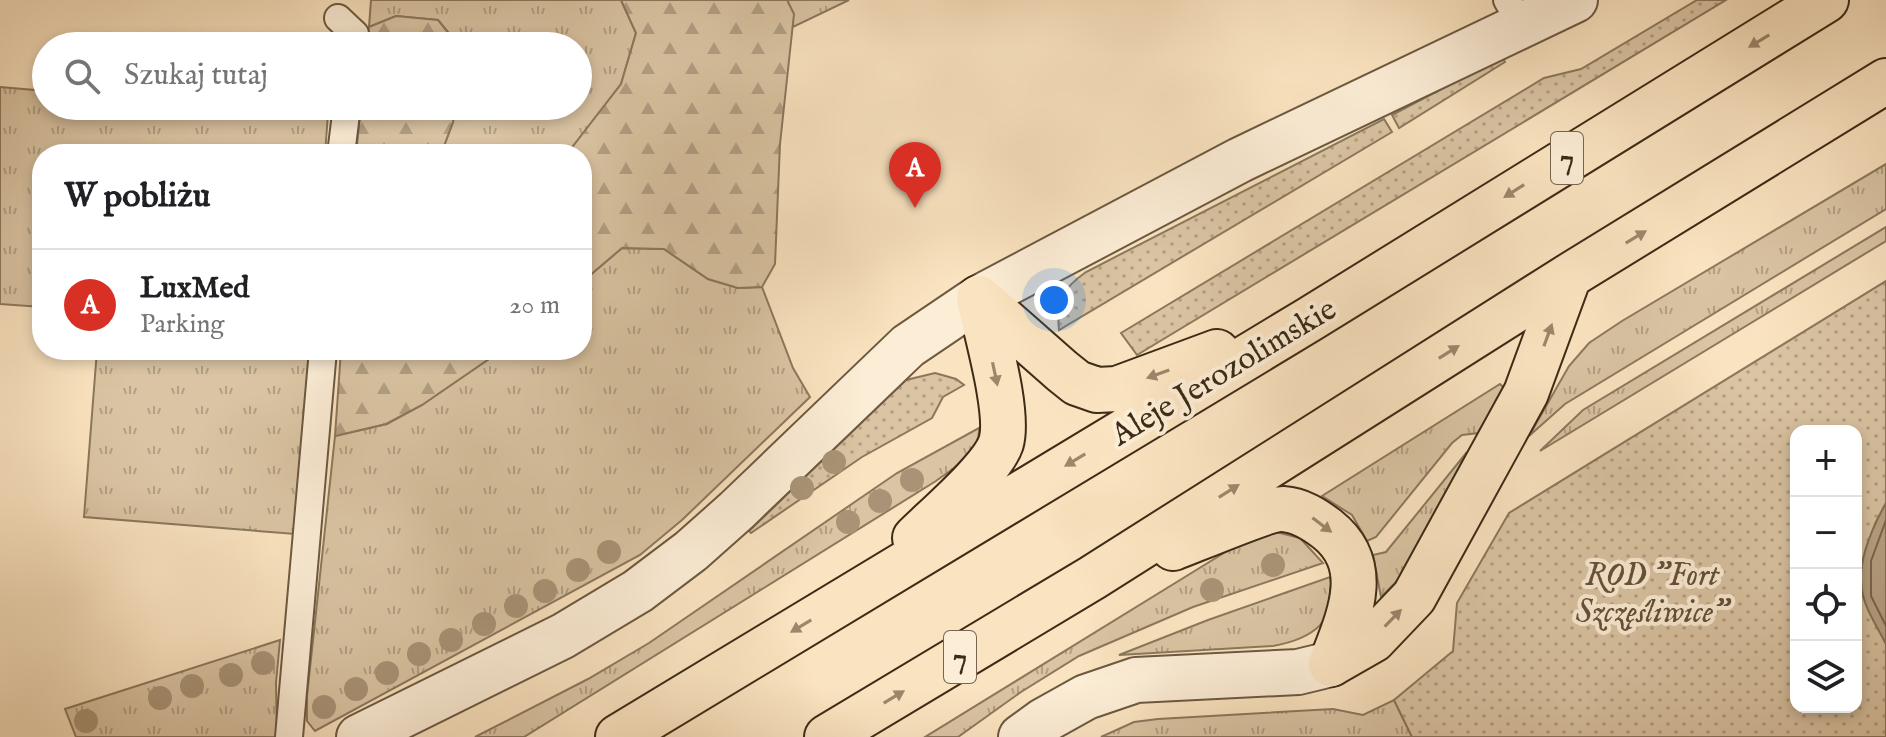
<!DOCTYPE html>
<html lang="pl">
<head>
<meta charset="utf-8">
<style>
  body { margin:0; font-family:"IM FELL English",serif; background:#f2f2f2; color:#202124 }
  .controls { position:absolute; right:24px; bottom:24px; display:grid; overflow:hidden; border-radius:16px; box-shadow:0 4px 12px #0003 }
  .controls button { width:72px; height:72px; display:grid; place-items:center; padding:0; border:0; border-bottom:2px solid #e0e0e0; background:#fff; color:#202124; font:40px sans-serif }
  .you { position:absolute; left:1054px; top:300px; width:28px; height:28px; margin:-20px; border:6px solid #fff; border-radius:50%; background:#1a73e8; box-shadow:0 0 0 12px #1a73e833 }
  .badge { display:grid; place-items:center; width:52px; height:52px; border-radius:50%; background:#d93025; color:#fff; font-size:26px; font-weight:700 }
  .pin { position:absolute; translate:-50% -66px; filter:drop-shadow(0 2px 4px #0008) }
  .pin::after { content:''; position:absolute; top:42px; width:28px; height:24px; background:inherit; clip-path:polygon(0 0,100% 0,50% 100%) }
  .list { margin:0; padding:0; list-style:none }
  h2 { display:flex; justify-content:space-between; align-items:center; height:104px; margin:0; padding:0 32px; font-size:34px }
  h2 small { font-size:26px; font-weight:400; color:#757577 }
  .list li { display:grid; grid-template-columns:52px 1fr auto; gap:24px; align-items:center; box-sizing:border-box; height:112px; padding:0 32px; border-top:2px solid #e0e0e0 }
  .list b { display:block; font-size:30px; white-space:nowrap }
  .list p { margin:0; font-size:26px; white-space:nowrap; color:#757577 }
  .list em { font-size:26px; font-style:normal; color:#757577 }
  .icon { flex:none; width:44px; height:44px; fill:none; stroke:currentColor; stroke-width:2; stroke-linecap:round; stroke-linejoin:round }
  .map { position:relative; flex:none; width:1886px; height:737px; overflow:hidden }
  .search { position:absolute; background:#fff; box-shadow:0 4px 12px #0003; left:32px; top:32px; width:560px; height:88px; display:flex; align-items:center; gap:20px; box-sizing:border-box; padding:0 28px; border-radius:44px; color:#757577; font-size:30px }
  .panel { position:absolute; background:#fff; box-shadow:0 4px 12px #0003; left:32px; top:144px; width:560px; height:216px; border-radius:32px }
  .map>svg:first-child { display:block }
  .grass { fill:url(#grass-tufts); stroke:#8b785c; stroke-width:2 }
  .forest { fill:url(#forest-firs); stroke:#8b785c; stroke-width:2 }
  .garden { fill:url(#garden-dots); stroke:#8b785c; stroke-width:2; fill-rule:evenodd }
  .water { fill:#b9a486; stroke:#877459; stroke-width:2 }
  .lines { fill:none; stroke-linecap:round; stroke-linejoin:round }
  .shore { stroke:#7a684e; stroke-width:2 }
  .service-casing { stroke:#6c5940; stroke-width:30 }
  .minor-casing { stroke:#6c5940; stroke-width:48 }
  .primary-casing { stroke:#3c2b16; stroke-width:48 }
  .service { stroke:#fcedd6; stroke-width:26 }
  .minor { stroke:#fcedd6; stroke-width:44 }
  .primary { stroke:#fae3c0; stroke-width:44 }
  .tree { fill:#a89376 }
  .oneway { fill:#9b876b }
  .labels { text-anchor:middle; stroke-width:8; stroke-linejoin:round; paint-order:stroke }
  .shield { fill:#fcedd6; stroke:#766550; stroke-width:2 }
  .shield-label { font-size:30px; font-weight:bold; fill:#3c2b16 }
  .street-label { font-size:32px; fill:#3c2b16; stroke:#fcedd6 }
  .park-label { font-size:32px; font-style:italic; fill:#645139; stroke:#fcedd6 }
</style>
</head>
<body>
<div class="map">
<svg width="1886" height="737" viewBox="0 0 1886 737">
  <defs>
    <pattern id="grass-tufts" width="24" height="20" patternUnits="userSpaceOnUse" patternTransform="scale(2)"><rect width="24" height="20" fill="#dac4a3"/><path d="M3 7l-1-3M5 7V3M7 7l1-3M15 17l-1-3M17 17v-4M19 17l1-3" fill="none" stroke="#b29f84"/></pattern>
    <pattern id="forest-firs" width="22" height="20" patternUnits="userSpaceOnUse" patternTransform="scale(2)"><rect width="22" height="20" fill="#dac4a3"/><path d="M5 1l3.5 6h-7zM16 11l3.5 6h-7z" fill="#b29f84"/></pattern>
    <pattern id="garden-dots" width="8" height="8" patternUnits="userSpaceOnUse" patternTransform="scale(2)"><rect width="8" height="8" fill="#dac4a3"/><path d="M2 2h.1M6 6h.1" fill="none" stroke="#b29f84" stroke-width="1.8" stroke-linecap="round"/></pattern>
  </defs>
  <rect width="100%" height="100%" fill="#fae3c0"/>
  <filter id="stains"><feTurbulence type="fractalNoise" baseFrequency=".0025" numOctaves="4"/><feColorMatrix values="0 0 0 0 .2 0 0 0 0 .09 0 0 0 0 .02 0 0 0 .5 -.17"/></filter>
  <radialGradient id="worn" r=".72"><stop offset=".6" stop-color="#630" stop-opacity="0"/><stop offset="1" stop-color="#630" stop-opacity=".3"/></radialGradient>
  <path class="grass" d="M371,0H621L636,33L621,84L567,154H441L453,122L455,106H578V46H456L455,41L438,20L396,16L369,27Z
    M787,0H849L793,27V14Z
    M0,87L46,91V106H232L328,114L325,154H42V307L0,304Z
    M1886,164V209L1565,404L1529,436L1569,366L1589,343L1622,321Z
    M1886,227V241L1540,451L1583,410Z
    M622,248L664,249L708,279L738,288L762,287L793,368L810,397L682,520L640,555L315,731L307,721V696L335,436L387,424L422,405L502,350H582V282Z
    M97,350H309L295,534L84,517Z
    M1500,384L1504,388L1479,433L1462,435L1452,443L1376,537L1367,541L1352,515L1322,496Z
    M979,428C980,454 955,467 936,481L524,737H475L588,679L649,643L897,473Z
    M1467,452L1402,576L1381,597L1373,555L1386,552Z
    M1276,532L1300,538L1323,563L1193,607L1079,656L1021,692L958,737H925L1232,548L1248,539Z
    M1330,577C1340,621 1312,639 1273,646L1119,655L1208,620Z
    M280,640L276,683L277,737H76L65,709Z
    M1394,700L1412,737H1101L1134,722L1158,719L1333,709L1363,715Z"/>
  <path class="forest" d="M621,0H787L794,14L780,144L775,264L762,287L738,288L708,279L664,249L622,248L582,282V154H567L621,84L636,33Z
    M396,16L438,20L455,41L456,46H367L369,27Z
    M361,106H455L453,122L441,154H356Z
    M341,350H502L422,405L386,424L335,436Z"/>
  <path class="garden" d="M1697,0H1726L1137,355L1121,333L1544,78L1581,69Z
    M1502,57L1505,62L1399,128L1392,115Z
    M1384,119L1392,132L1059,330C1056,300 1062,289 1086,272Z
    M1886,281V503L1875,524L1863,560V597L1886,644V737H1412L1394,700L1453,651L1457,603L1509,513ZM1796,431H1856V707H1796Z
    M935,373L956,379L964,385L943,397L932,418L862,457L751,533L749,531L906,380Z"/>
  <path class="water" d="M1886,503V644C1879,630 1868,614 1864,599C1854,567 1871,530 1886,503Z"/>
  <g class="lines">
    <path class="shore" d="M1886,520L1871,561V596L1886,626"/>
    <defs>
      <path id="service" d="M1507,0L1521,24
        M338,18L355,34L354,46
        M341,154L347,106
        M289,737L323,350"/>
      <path id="minor" d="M359,737L563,636L638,591L691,551L736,511L908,346L979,298L1240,160L1575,0
        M1021,737L1043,721L1086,697L1136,680L1298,672L1331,664"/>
      <path id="primary" d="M979,298L1062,371L1077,383L1097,390L1117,389L1217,352
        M915,538C937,516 992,470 1001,443C1010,413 986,332 979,298
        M1173,548C1192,541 1269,508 1283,509C1300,510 1314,519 1327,529C1374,566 1348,619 1331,664
        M1331,664L1373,640L1414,597L1526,393L1569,276
        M618,737L1310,319L1826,0
        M827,737L1092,578L1569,276L1886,81"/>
    </defs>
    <use href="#service" class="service-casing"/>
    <use href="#minor" class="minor-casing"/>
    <use href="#primary" class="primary-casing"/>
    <use href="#service" class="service"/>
    <use href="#minor" class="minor"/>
    <use href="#primary" class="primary"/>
  </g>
  <g class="tree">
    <circle cx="834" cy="462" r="12"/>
    <circle cx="912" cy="480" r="12"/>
    <circle cx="802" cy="488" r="12"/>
    <circle cx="880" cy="501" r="12"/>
    <circle cx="848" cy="522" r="12"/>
    <circle cx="609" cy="552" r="12"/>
    <circle cx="1273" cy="565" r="12"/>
    <circle cx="578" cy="570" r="12"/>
    <circle cx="1212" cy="590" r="12"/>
    <circle cx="545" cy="591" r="12"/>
    <circle cx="516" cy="606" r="12"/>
    <circle cx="484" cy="624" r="12"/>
    <circle cx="451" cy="640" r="12"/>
    <circle cx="419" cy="654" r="12"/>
    <circle cx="263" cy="663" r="12"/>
    <circle cx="387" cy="673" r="12"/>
    <circle cx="231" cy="675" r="12"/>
    <circle cx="192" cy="686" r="12"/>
    <circle cx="356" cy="689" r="12"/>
    <circle cx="160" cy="698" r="12"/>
    <circle cx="324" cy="707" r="12"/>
    <circle cx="86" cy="721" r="12"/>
  </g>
  <defs><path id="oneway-solid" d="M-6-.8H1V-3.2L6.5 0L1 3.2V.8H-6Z" transform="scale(2)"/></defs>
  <g class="oneway">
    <use href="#oneway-solid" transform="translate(1759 41) rotate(149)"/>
    <use href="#oneway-solid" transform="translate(1514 191) rotate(148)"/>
    <use href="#oneway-solid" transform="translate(1636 237) rotate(-31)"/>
    <use href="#oneway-solid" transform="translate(1548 335) rotate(-70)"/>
    <use href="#oneway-solid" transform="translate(1449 352) rotate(-32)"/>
    <use href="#oneway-solid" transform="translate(995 374) rotate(78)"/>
    <use href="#oneway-solid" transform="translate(1158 374) rotate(160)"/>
    <use href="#oneway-solid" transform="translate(1075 460) rotate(149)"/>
    <use href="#oneway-solid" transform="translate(1229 491) rotate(-32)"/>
    <use href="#oneway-solid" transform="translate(1322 525) rotate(37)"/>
    <use href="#oneway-solid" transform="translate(1393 618) rotate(-46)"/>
    <use href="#oneway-solid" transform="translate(801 626) rotate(149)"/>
    <use href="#oneway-solid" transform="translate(894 697) rotate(-31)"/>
  </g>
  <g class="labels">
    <g class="shield">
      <rect x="1551" y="132" width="32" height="52" rx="6"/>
      <rect x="944" y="631" width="32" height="52" rx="6"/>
    </g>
    <g class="shield-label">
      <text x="1567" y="168">7</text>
      <text x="960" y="667">7</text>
    </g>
    <g class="street-label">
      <text transform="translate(1223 371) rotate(-31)" y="11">Aleje Jerozolimskie</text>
    </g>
    <g class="park-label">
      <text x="1652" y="585">ROD "Fort<tspan x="1652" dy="37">Szczęśliwice"</tspan></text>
    </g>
  </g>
  <rect width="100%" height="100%" filter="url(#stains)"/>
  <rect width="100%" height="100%" fill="url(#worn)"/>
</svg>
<div class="controls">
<button>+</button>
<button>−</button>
<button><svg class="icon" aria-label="locate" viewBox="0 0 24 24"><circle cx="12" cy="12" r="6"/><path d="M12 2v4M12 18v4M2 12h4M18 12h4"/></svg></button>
<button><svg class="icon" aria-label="layers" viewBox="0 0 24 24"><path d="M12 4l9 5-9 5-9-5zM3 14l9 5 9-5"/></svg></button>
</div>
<div class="you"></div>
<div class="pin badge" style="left:915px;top:208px">A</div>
<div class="search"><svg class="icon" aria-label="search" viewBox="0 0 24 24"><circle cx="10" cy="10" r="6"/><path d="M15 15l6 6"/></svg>Szukaj tutaj</div>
<section class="panel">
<h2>W pobliżu<small></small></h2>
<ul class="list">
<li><span class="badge">A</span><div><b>LuxMed</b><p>Parking</p></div><em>20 m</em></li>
</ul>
</section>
</div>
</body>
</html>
